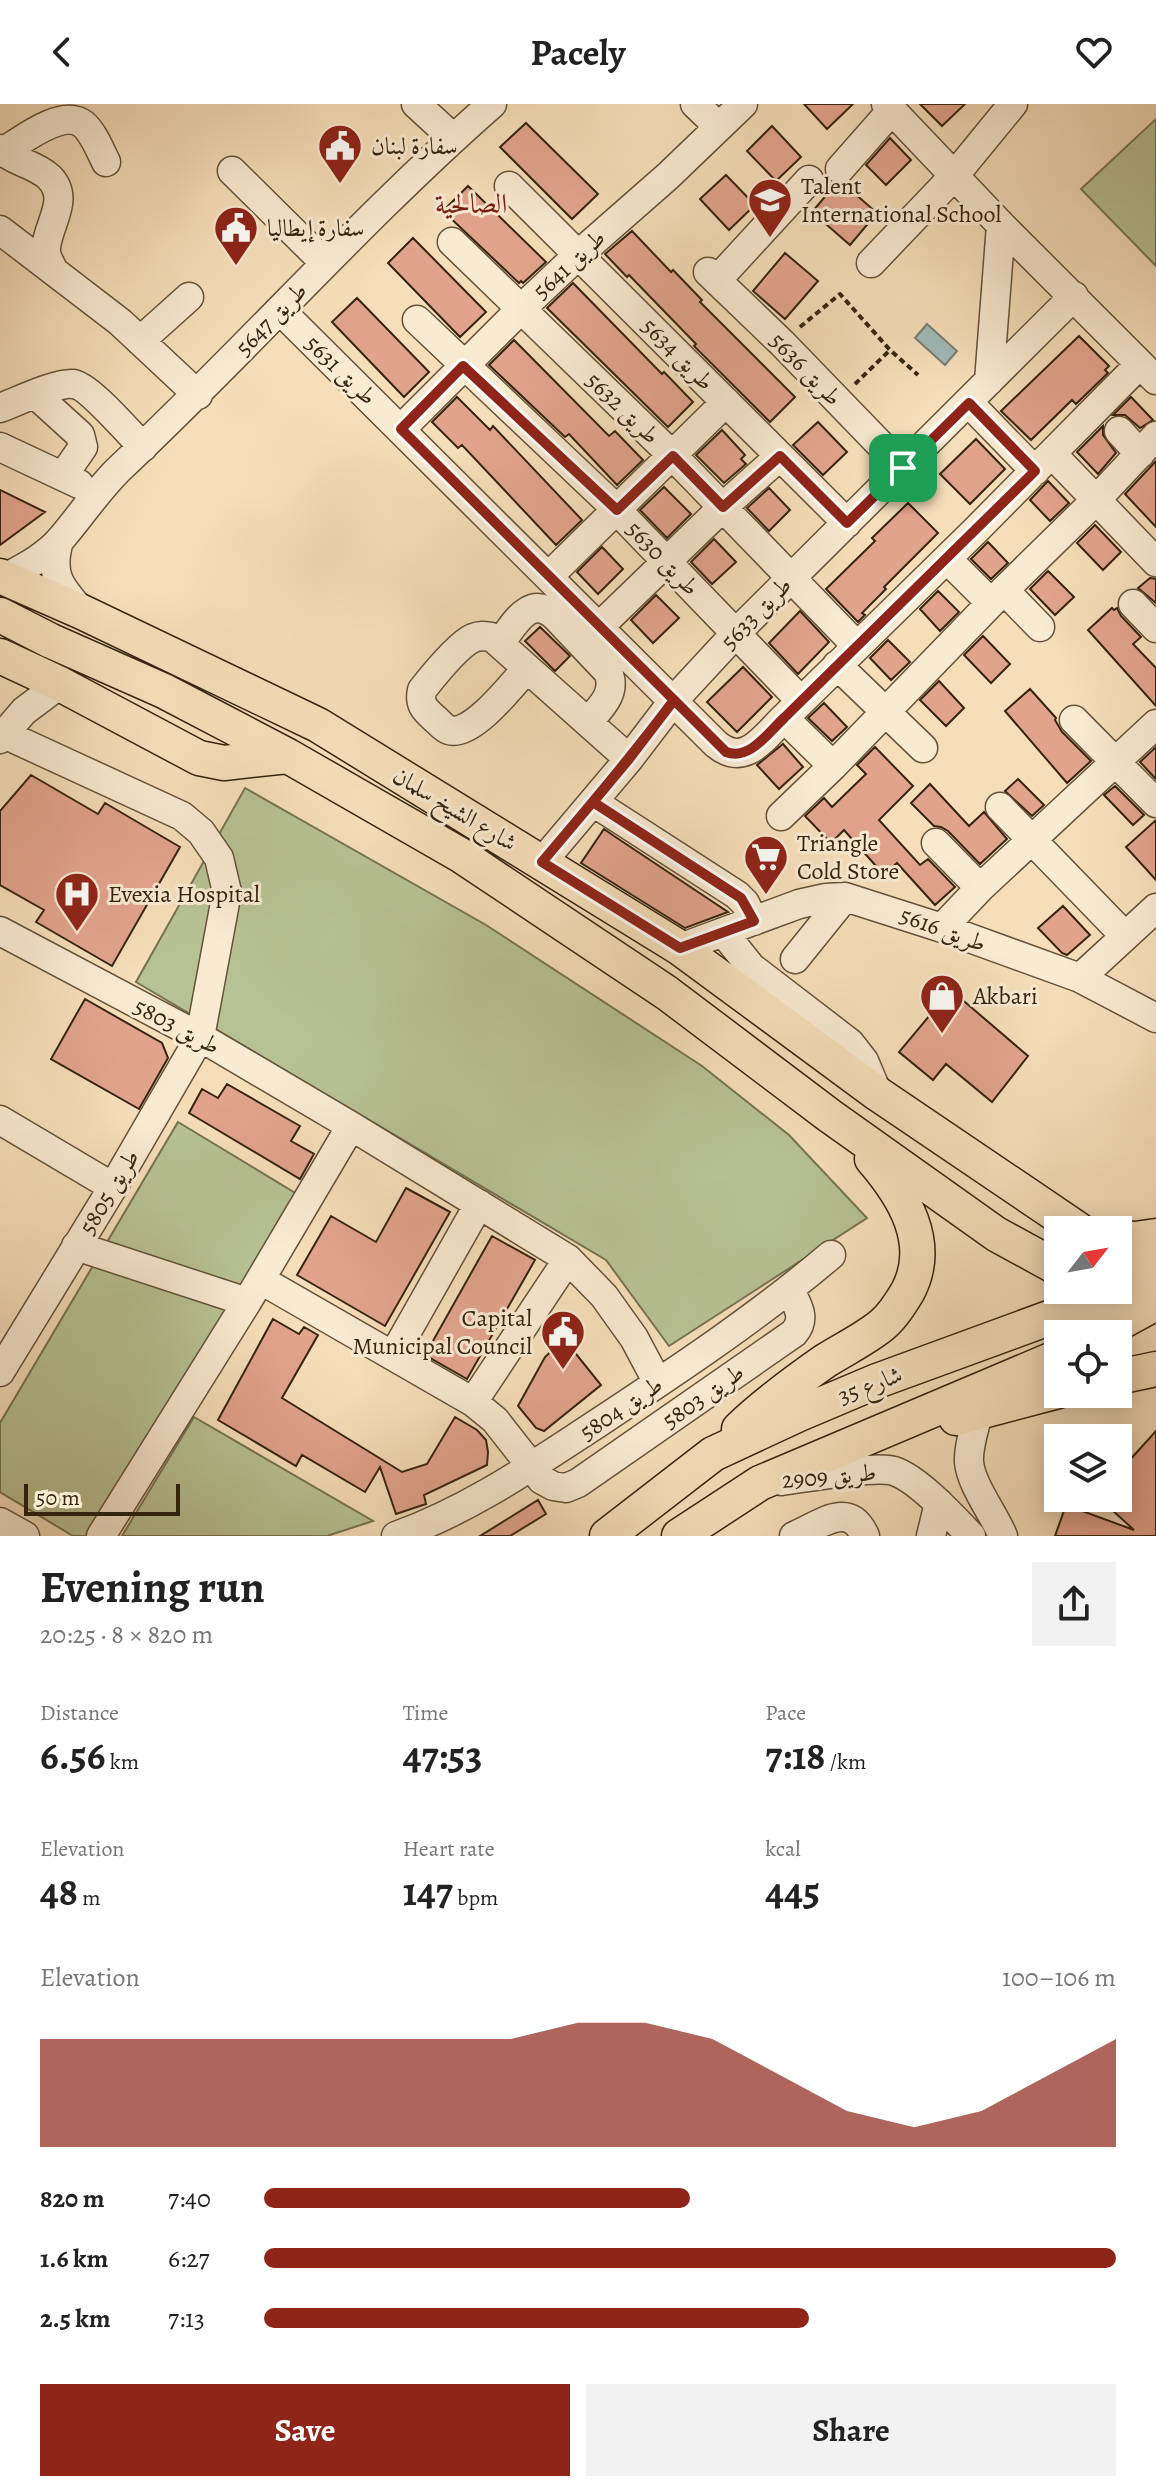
<!DOCTYPE html>
<html lang="en">
<head>
<meta charset="utf-8">
<style>
  :root { --surface:#fff; --page:#f2f2f2; --text:#222; --muted:#767676; --accent:#8f2418 }
  body { margin:0; font-family:Alegreya,Amiri,serif; background:var(--page); color:var(--text); height:100vh; display:flex; flex-direction:column; font-size:30px; white-space:nowrap }
  * { box-sizing:border-box; margin:0 }
  p { font-size:26px; color:var(--muted) }
  .icon { flex:none; width:44px; height:44px; fill:none; stroke:currentColor; stroke-width:2; stroke-linecap:round; stroke-linejoin:round }
  .map { position:relative; height:1432px; overflow:hidden }
  .side { display:flex; flex-direction:column; background:var(--surface); flex:1 }
  .side>* { flex:none }
  .needle { width:52px; rotate:59deg }
  .controls { position:absolute; left:1044px; top:1112px; display:grid; gap:16px }
  .controls a { display:grid; place-items:center; width:88px; height:88px; border-radius:0px; background:var(--surface); box-shadow:0 4px 20px #0003; font-size:40px }
  .scale { position:absolute; left:24px; bottom:20px; width:156px; box-sizing:border-box; padding-left:8px; border:4px solid #35240e; border-top:0; font-size:22px; line-height:28px; white-space:nowrap; color:#35240e; -webkit-text-stroke:6px #f9ead2; paint-order:stroke }
  .pin { position:absolute; display:grid; place-items:center; width:68px; height:68px; color:#fff; margin:-34px; border-radius:16px; box-shadow:0 4px 12px #0006 }
  .round { display:grid; place-items:center; flex:none; width:84px; height:84px; border-radius:0px; background:var(--page) }
  .summary { display:flex; align-items:center; justify-content:space-between; height:136px; padding:0 40px }
  h1 { font-size:44px; font-weight:600; line-height:60px }
  .figures { display:grid; grid-template-columns:repeat(3,1fr); gap:12px; height:136px; padding:8px 40px }
  .figures div { display:grid; align-content:center }
  .figures b { font-size:40px; font-weight:600 }
  .figures small { font-size:22px; font-weight:400 }
  .figures p { font-size:22px }
  .chart { height:224px; padding:16px 40px }
  .chart p { display:flex; justify-content:space-between }
  .chart svg { width:100%; height:144px; margin-top:8px; fill:var(--accent); opacity:.7 }
  .cta { display:flex; gap:16px; margin-top:auto; padding:16px 40px }
  .cta a { flex:1; height:92px; border-radius:0px; background:var(--accent); color:#fff; font-size:32px; font-weight:600; line-height:92px; text-align:center }
  .cta a+a { background:var(--page); color:var(--text) }
  ul { padding:0 40px; list-style:none; font-size:26px }
  li { display:grid; grid-template-columns:128px 96px 1fr; align-items:center; height:60px }
  li i { height:20px; border-radius:10px; background:var(--accent) }
  header { display:flex; justify-content:space-between; align-items:center; height:104px; padding:0 40px; background:var(--surface); font-size:36px; font-weight:600 }
  .map>svg:first-child { display:block }
  .green { fill:#b7c294; stroke:#767351; stroke-width:2 }
  .water { fill:#a0bab9; stroke:#757e75; stroke-width:2 }
  .building { fill:#e2a38d; stroke:#35240e; stroke-width:2 }
  .lines { fill:none; stroke-linecap:round; stroke-linejoin:round }
  .minor-casing { stroke:#655239; stroke-width:31 }
  .major-casing { stroke:#35240e; stroke-width:37 }
  .path { stroke:#35240e; stroke-width:4; stroke-dasharray:6 4; stroke-linecap:butt }
  .minor { stroke:#f9ead2; stroke-width:28 }
  .major { stroke:#f6deba; stroke-width:34 }
  .route-casing { stroke:#fff; stroke-width:16 }
  .route { stroke:#8f2418; stroke-width:10 }
  .labels { text-anchor:middle; dominant-baseline:central; stroke-width:6; stroke-linejoin:round; paint-order:stroke }
  .poi-label { font-size:24px; fill:#35240e; stroke:#f9ead2; text-anchor:start }
  .street-label { font-size:24px; fill:#35240e; stroke:#f9ead2 }
  .quarter-label { font-size:28px; fill:#7a1f14; stroke:#f9ead2 }
</style>
</head>
<body>
<header><svg class="icon" aria-label="back" viewBox="0 0 24 24"><path d="M15 5l-7 7 7 7"/></svg>Pacely<svg class="icon" aria-label="heart" viewBox="0 0 24 24"><path d="M12 20l-8-8c-3-5 5-10 8-4 3-6 11-1 8 4z"/></svg></header>
<div class="map">
<svg width="1156" height="1432" viewBox="0 0 1156 1432">
  <rect width="100%" height="100%" fill="#f6deba"/>
  <filter id="stains"><feTurbulence type="fractalNoise" baseFrequency=".0025" numOctaves="4"/><feColorMatrix values="0 0 0 0 .2 0 0 0 0 .09 0 0 0 0 .02 0 0 0 .5 -.17"/></filter>
  <radialGradient id="worn" r=".72"><stop offset=".6" stop-color="#630" stop-opacity="0"/><stop offset="1" stop-color="#630" stop-opacity=".3"/></radialGradient>
  <path class="green" d="M1156,15V162L1081,85Z
    M245,684L486,821L702,962L789,1031L867,1114L669,1242L606,1156L136,878Z
    M178,1018L297,1090L95,1432H73L0,1388V1319Z
    M194,1313L373,1417L327,1432H122Z"/>
  <path class="water" d="M927,220L957,247L945,261L915,234Z"/>
  <path class="building" d="M804,0H853L827,25Z
    M920,0H965L942,22Z
    M526,19L598,90L572,115L500,43Z
    M772,22L801,53L776,77L747,47Z
    M890,34L911,56L886,81L866,61Z
    M726,71L755,101L729,126L700,95Z
    M835,81H845L877,109L850,141L812,108Z
    M468,82L546,158L523,179L521,177L519,179L443,107Z
    M632,127L671,168L673,166L702,196L700,198L795,293L770,318L694,242L696,240L629,171L627,173L605,150Z
    M413,134L486,208L460,233L388,159Z
    M785,149L818,177L785,215L753,187Z
    M573,179L662,270L664,268L693,298L668,323L547,204Z
    M357,194L429,268L404,293L332,218Z
    M1079,232L1109,262L1105,266L1108,269L1076,300L1072,296L1031,336L1001,307Z
    M514,236L609,332L615,327L643,356L617,381L569,330L565,333L489,261Z
    M457,293L490,326L493,322L582,416L556,441L462,341L458,344L432,318Z
    M1131,293L1153,316L1140,324L1125,311H1113Z
    M818,318L847,348L823,371L793,341Z
    M1103,322V331L1116,349L1098,370L1077,348Z
    M722,326L745,351L741,355L746,360L724,379L696,351Z
    M976,335L1005,365L970,400L940,370Z
    M1156,357V423L1125,390Z
    M1048,377L1069,399L1050,417L1030,396Z
    M664,383L691,410L667,434L640,406Z
    M769,384L790,406L769,427L747,404Z
    M0,386L45,408L0,441Z
    M908,399L938,429L884,483L886,485L862,509L865,511L858,518L826,485L875,437L872,434Z
    M1095,421L1121,448L1103,466L1077,439Z
    M714,435L736,458L712,480L691,458Z
    M988,438L1008,459L991,475L971,455Z
    M602,443L623,465L598,490L577,468Z
    M1048,467L1074,493L1055,511L1030,485Z
    M1150,474L1156,475V499L1138,484Z
    M938,487L959,508L940,527L920,505Z
    M656,491L679,514L653,539L631,516Z
    M1112,504L1114,506L1117,504L1121,512L1141,533L1133,540L1156,564V602L1088,526Z
    M800,507L829,538L798,570L769,539Z
    M540,523L570,552L555,567L525,537Z
    M983,532L1010,560L991,579L964,551Z
    M888,536L910,558L891,576L870,554Z
    M743,563L772,593L737,628L707,598Z
    M939,577L964,604L946,622L920,596Z
    M1030,585L1056,614L1055,616L1062,628L1091,657L1067,679L1005,607Z
    M824,599L847,623L832,637L808,614Z
    M783,640L803,663L779,685L757,661Z
    M875,643L913,682L879,716L920,761L928,755L955,783L935,801L897,759L884,771L844,726L831,739L805,712L824,694L832,703L866,670L857,661Z
    M1156,643V675L1140,658Z
    M31,671L98,710L105,699L180,743L112,862L36,818L44,806L0,781V707Z
    M1018,675L1044,701L1032,712L1005,687Z
    M930,680L969,722L984,708L1007,735L980,760L948,727L941,723L934,722L911,699Z
    M1115,682L1144,711L1133,721L1104,691Z
    M1156,716V776L1126,743Z
    M604,725L614,732L728,808L685,824L581,759Z
    M1063,802L1090,831L1067,851L1062,849L1038,824Z
    M951,886L1028,952L992,998L946,960L933,976L899,948Z
    M85,895L162,939L168,954L139,1005L51,955Z
    M227,980L300,1022L291,1037L314,1050L300,1075L189,1009L202,985L218,994Z
    M406,1084L450,1108L385,1222L297,1171L331,1112L376,1138Z
    M492,1132L535,1156L467,1275L425,1251Z
    M273,1215L299,1230L304,1223L318,1231L282,1294L402,1368L427,1360L455,1313L477,1326L486,1336L488,1348L487,1361L424,1391L426,1400L396,1410L380,1363L365,1388L302,1351L296,1362L218,1316Z
    M564,1235L601,1281L544,1327L536,1324L518,1302L545,1253Z
    M1156,1327V1432H1055L1066,1401L1134,1426L1099,1394H1118V1369Z
    M538,1396L546,1410L510,1432H480Z"/>
  <g class="lines">
    <g class="minor-casing">
      <path id="minor" d="M416,0L453,34
        M695,0L719,23
        M886,0L1001,121L1156,276
        M0,45C14,58 35,60 49,73C71,95 48,119 46,144C45,152 50,159 54,167
        M3,48C21,37 62,4 83,20C93,28 100,46 106,58
        M840,65L892,6
        M232,67L325,159
        M509,82L847,419
        M0,126L120,218L198,291
        M452,138L673,352L857,542
        M871,159L954,72L1013,0
        M708,168L782,239L903,364
        M717,176L809,76
        M280,206L716,640C745,664 763,634 784,614L976,426L1140,260
        M417,216L609,398L801,597
        M140,237L189,193
        M989,277L1001,121
        M36,291L80,331L83,343L63,372
        M969,299L1035,367
        M0,304C16,298 58,278 73,280C88,281 130,330 143,343
        M401,325L521,205L578,151L668,72L743,0
        M1119,327L1140,350
        M0,343L79,380
        M1052,350L1156,458
        M59,437C49,471 60,483 82,508
        M947,455L991,499
        M549,472L726,298
        M5,474C25,463 45,453 60,436C80,413 96,388 118,366C245,247 361,115 492,0
        M1004,486L1040,523
        M1133,500L1156,524
        M600,522L723,403L780,352
        M500,539C515,520 529,490 555,512L608,568C617,589 601,603 588,618
        M837,561L923,644
        M527,564C513,580 471,634 449,626C443,624 438,617 434,614C424,605 419,600 422,586C433,572 458,541 473,534C480,531 485,532 492,533L629,655
        M784,614L833,662
        M1074,616L1156,699
        M0,635L24,607L60,580
        M593,698L737,791L745,799L754,817
        M1000,703L1125,832
        M781,712L833,662L991,499L1096,396L1156,332
        M936,739L980,784
        M542,758L629,655L674,596L736,529L1074,192
        M942,824L980,784L1156,620
        M0,827L200,933L351,1022L568,1155L604,1192L634,1234L658,1279
        M723,828L751,863L850,939L864,957L878,990
        M680,844L799,800L826,794L845,793L942,824L1080,874L1156,914
        M795,855L845,793
        M1080,874L1156,804
        M0,1016L113,1083
        M76,1142L247,1198
        M261,1176L473,1298L495,1316L542,1376L553,1382L566,1384L578,1379L794,1229C807,1214 797,1201 790,1186
        M393,1252L479,1100
        M0,1268L113,1083L200,933L227,788L219,754L201,728L182,712L4,630
        M473,1298L568,1155
        M978,1309C975,1324 968,1342 969,1358C971,1381 994,1410 1003,1432
        M781,1377C805,1374 874,1361 894,1367C918,1375 953,1413 971,1432
        M0,1418L25,1432
        M101,1432L247,1198L351,1022
        M396,1432C471,1405 532,1362 598,1319C678,1266 758,1213 831,1151
        M794,1432C822,1420 849,1396 865,1432
        M931,1432L939,1399"/>
    </g>
    <g class="major-casing">
      <path id="major" d="M0,472L82,508L318,621L680,844L878,990L1079,1126
        M0,511L51,537L164,587L288,652L462,752L667,889L830,1012L996,1130L1058,1164
        M0,552L60,580L199,654L224,659L288,652
        M1118,1134L1135,1135L1156,1132
        M1118,1148L1156,1162
        M1099,1230L1156,1199
        M1118,1273L1156,1265
        M956,1314L1058,1287
        M739,1325C765,1300 795,1278 825,1257C844,1245 865,1235 882,1221C893,1212 901,1199 908,1187C933,1139 904,1092 872,1055
        M607,1432L713,1350L799,1310L877,1277L1109,1192L1156,1172
        M679,1432L760,1379L1058,1253"/>
    </g>
    <path class="path" d="M800,223L840,190L890,246L918,271
      M855,280L890,246"/>
    <use href="#minor" class="minor"/>
    <use href="#major" class="major"/>
  </g>
  <g class="lines">
    <g class="route-casing">
      <path id="route" d="M903,364L847,419L780,352L723,403L673,352L617,406L463,262L401,325L674,596L629,655L593,698L741,794L754,817L680,844L542,758C587,705 632,652 674,596L726,648C749,657 768,629 784,614L1035,367L969,299L903,364"/>
    </g>
    <use href="#route" class="route"/>
  </g>
  <defs>
    <g id="civic-pin" transform="scale(2.3)"><path d="M0 17L-7.5 6A9.5 9.5 0 1 1 7.5 6Z" fill="#8f2418" stroke="#f9ead2"/><path d="M-.6-6.5H3V-4.5H.6V-3L4-1V1h2V6H-6V1h2V-1L-.6-3ZM-1.2 2.5V6h2.4V2.5Z" fill="#fff"/></g>
    <g id="school-pin" transform="scale(2.3)"><path d="M0 17L-7.5 6A9.5 9.5 0 1 1 7.5 6Z" fill="#8f2418" stroke="#f9ead2"/><path d="M0-5L7-2L0 1L-7-2ZM-4 1L0 2.5L4 1V4Q0 6-4 4Z" fill="#fff"/></g>
    <g id="supermarket-pin" transform="scale(2.3)"><path d="M0 17L-7.5 6A9.5 9.5 0 1 1 7.5 6Z" fill="#8f2418" stroke="#f9ead2"/><path d="M-6-5.5h2.5l.6 2H6L4.5 2H-2.5L-4.4-4H-6ZM-1.5 3.2a1.3 1.3 0 1 0 .1 0ZM3 3.2a1.3 1.3 0 1 0 .1 0Z" fill="#fff"/></g>
    <g id="hospital-pin" transform="scale(2.3)"><path d="M0 17L-7.5 6A9.5 9.5 0 1 1 7.5 6Z" fill="#8f2418" stroke="#f9ead2"/><path d="M-5-5h3v3.5h4V-5h3V5h-3V1.5h-4V5h-3Z" fill="#fff"/></g>
    <g id="shop-pin" transform="scale(2.3)"><path d="M0 17L-7.5 6A9.5 9.5 0 1 1 7.5 6Z" fill="#8f2418" stroke="#f9ead2"/><path d="M-5-2.5h2.3a2.7 3.5 0 0 1 5.4 0H5L5.5 6h-11ZM-1.5-2.5h3a1.5 2.3 0 0 0-3 0Z" fill="#fff"/></g>
  </defs>
  <g fill-rule="evenodd">
    <use href="#civic-pin" x="340" y="42"/>
    <use href="#school-pin" x="770" y="96"/>
    <use href="#civic-pin" x="236" y="124"/>
    <use href="#supermarket-pin" x="766" y="753"/>
    <use href="#hospital-pin" x="77" y="790"/>
    <use href="#shop-pin" x="942" y="892"/>
    <use href="#civic-pin" x="563" y="1228"/>
  </g>
  <g class="labels">
    <g class="poi-label">
      <text x="371" y="42">سفارة لبنان</text>
      <text x="801" y="82">Talent<tspan x="801" dy="28">International School</tspan></text>
      <text x="267" y="124">سفارة إيطاليا</text>
      <text x="797" y="739">Triangle<tspan x="797" dy="28">Cold Store</tspan></text>
      <text x="108" y="790">Evexia Hospital</text>
      <text x="973" y="892">Akbari</text>
      <text x="532" y="1214" text-anchor="end">Capital<tspan x="532" dy="28">Municipal Council</tspan></text>
    </g>
    <g class="street-label">
      <text transform="translate(569 160) rotate(-43)">طريق 5641</text>
      <text transform="translate(271 215) rotate(-46)">طريق 5647</text>
      <text transform="translate(678 250) rotate(45)">طريق 5634</text>
      <text transform="translate(806 265) rotate(46)">طريق 5636</text>
      <text transform="translate(341 266) rotate(44)">طريق 5631</text>
      <text transform="translate(623 304) rotate(44)">طريق 5632</text>
      <text transform="translate(663 454) rotate(46)">طريق 5630</text>
      <text transform="translate(756 509) rotate(-46)">طريق 5633</text>
      <text transform="translate(455 705) rotate(31)">شارع الشيخ سلمان</text>
      <text transform="translate(943 825) rotate(20)">طريق 5616</text>
      <text transform="translate(177 922) rotate(28)">طريق 5803</text>
      <text transform="translate(109 1088) rotate(-59)">طريق 5805</text>
      <text transform="translate(870 1281) rotate(-21)">شارع 35</text>
      <text transform="translate(703 1292) rotate(-35)">طريق 5803</text>
      <text transform="translate(621 1304) rotate(-34)">طريق 5804</text>
      <text transform="translate(829 1372) rotate(-5)">طريق 2909</text>
    </g>
    <g class="quarter-label">
      <text x="471" y="100">الصالحية</text>
    </g>
  </g>
  <rect width="100%" height="100%" filter="url(#stains)"/>
  <rect width="100%" height="100%" fill="url(#worn)"/>
</svg>
<div class="controls">
<a><svg class="needle" viewBox="-14 -14 28 28"><path d="M0-13l5 13h-10z" fill="#e53935"/><path d="M0 13l5-13h-10z" fill="#767676"/></svg></a>
<a><svg class="icon" aria-label="locate" viewBox="0 0 24 24"><circle cx="12" cy="12" r="6"/><path d="M12 2v4M12 18v4M2 12h4M18 12h4"/></svg></a>
<a><svg class="icon" aria-label="layers" viewBox="0 0 24 24"><path d="M12 4l9 5-9 5-9-5zM3 14l9 5 9-5"/></svg></a>
</div>
<div class="scale">50 m</div>
<div class="pin" style="left:903px;top:364px;background:#1e9e55"><svg class="icon" aria-label="arrive" viewBox="0 0 24 24"><path d="M6 21V4h12l-3 4 3 4H6"/></svg></div>
</div>
<section class="side">
<div class="summary"><div><h1>Evening run</h1><p>20:25 · 8 × 820 m</p></div><a class="round"><svg class="icon" aria-label="share" viewBox="0 0 24 24"><path d="M12 15V3M7 8l5-5 5 5M5 13v7h14v-7"/></svg></a></div>
<div class="figures">
<div><p>Distance</p><b>6.56<small> km</small></b></div>
<div><p>Time</p><b>47:53</b></div>
<div><p>Pace</p><b>7:18<small> /km</small></b></div>
</div>
<div class="figures">
<div><p>Elevation</p><b>48<small> m</small></b></div>
<div><p>Heart rate</p><b>147<small> bpm</small></b></div>
<div><p>kcal</p><b>445</b></div>
</div>
<div class="chart"><p><span>Elevation</span>100–106 m</p>
<svg viewBox="0 0 160 44" preserveAspectRatio="none"><path d="M0 44V11L10 11L20 11L30 11L40 11L50 11L60 11L70 11L80 6L90 6L100 11L110 22L120 33L130 38L140 33L150 22L160 11V44z"/></svg>
</div>
<ul>
<li><b>820 m</b>7:40<i style="width:50%"></i></li>
<li><b>1.6 km</b>6:27<i style="width:100%"></i></li>
<li><b>2.5 km</b>7:13<i style="width:64%"></i></li>
</ul>
<div class="cta"><a>Save</a><a>Share</a></div>
</section>
</body>
</html>
